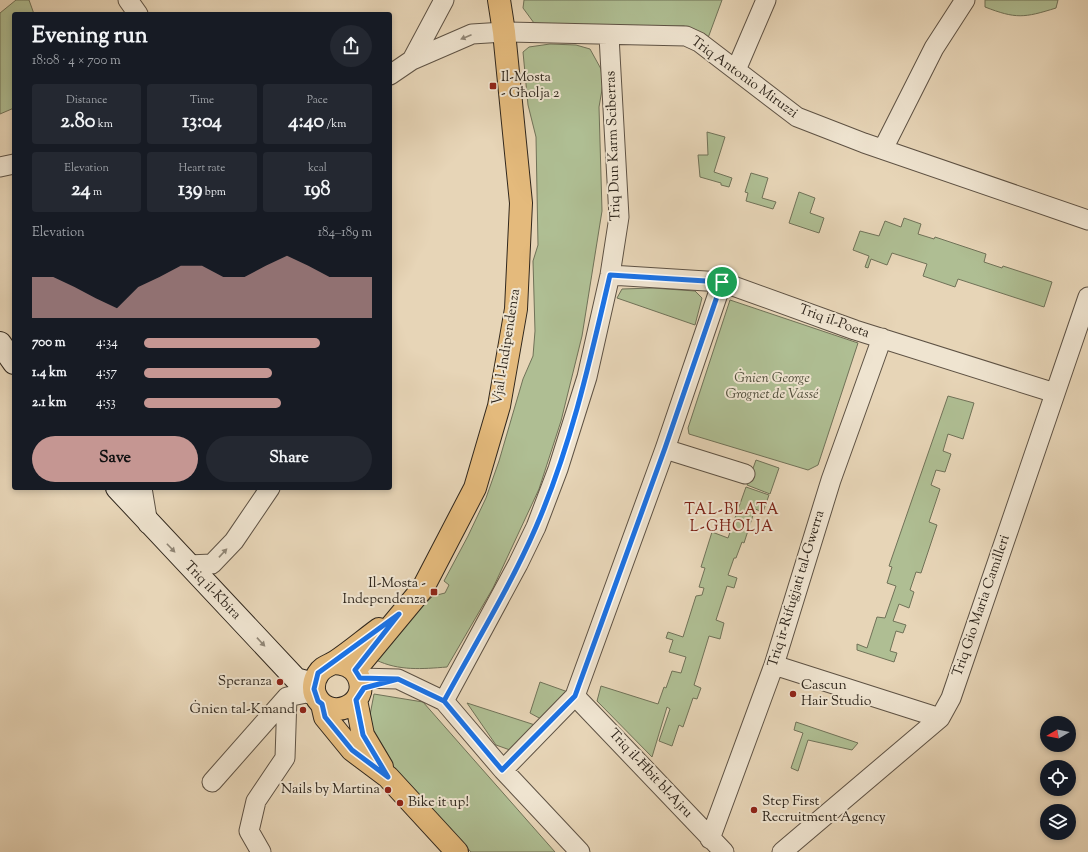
<!DOCTYPE html>
<html lang="en">
<head>
<meta charset="utf-8">
<style>
  :root { --surface:#171b24; --page:#242831; --text:#f1f3f6; --muted:#9ea1a6; --accent:#c59692 }
  body { margin:0; font-family:"Sorts Mill Goudy",serif; background:var(--page); color:var(--text); height:100vh; display:flex; flex-direction:column; font-size:15px; white-space:nowrap }
  * { box-sizing:border-box; margin:0 }
  p { font-size:13px; color:var(--muted) }
  .icon { flex:none; width:22px; height:22px; fill:none; stroke:currentColor; stroke-width:2; stroke-linecap:round; stroke-linejoin:round }
  .map { position:relative; flex:1; overflow:hidden }
  .drawer { position:absolute; left:12px; top:12px; width:380px; height:478px; display:flex; flex-direction:column; background:var(--surface); border-radius:4px; box-shadow:0 2px 6px #0003 }
  .drawer>* { flex:none }
  .needle { width:26px; rotate:260deg }
  .fabs { position:absolute; left:1040px; top:716px; display:grid; gap:8px }
  .fabs a { display:grid; place-items:center; width:36px; height:36px; border-radius:50%; background:var(--surface); box-shadow:0 2px 6px #0003; font-size:20px }
  .pin { position:absolute; display:grid; place-items:center; width:34px; height:34px; color:#fff; margin:-17px; border:2px solid #fff; border-radius:50%; box-shadow:0 1px 4px #0007 }
  .round { display:grid; place-items:center; flex:none; width:42px; height:42px; border-radius:21px; background:var(--page) }
  .summary { display:flex; align-items:center; justify-content:space-between; height:68px; padding:0 20px }
  h1 { font-size:22px; font-weight:700; line-height:30px }
  .metrics { display:grid; grid-template-columns:repeat(3,1fr); gap:6px; height:68px; padding:4px 20px }
  .metrics div { display:grid; align-content:center; border-radius:4px; background:var(--page); text-align:center }
  .metrics b { font-size:20px; font-weight:700 }
  .metrics small { font-size:11px; font-weight:400 }
  .metrics p { font-size:11px }
  .chart { height:112px; padding:8px 20px }
  .chart p { display:flex; justify-content:space-between }
  .chart svg { width:100%; height:72px; margin-top:4px; fill:var(--accent); opacity:.7 }
  .button { display:flex; gap:8px; margin-top:auto; padding:8px 20px }
  .button a { flex:1; height:46px; border-radius:24px; background:var(--accent); color:#111; font-size:16px; font-weight:700; line-height:46px; text-align:center }
  .button a+a { background:var(--page); color:var(--text) }
  ul { padding:0 20px; list-style:none; font-size:13px }
  li { display:grid; grid-template-columns:64px 48px 1fr; align-items:center; height:30px }
  li i { height:10px; border-radius:5px; background:var(--accent) }
  .map>svg:first-child { display:block }
  .green { fill:#afbe93; stroke:#707258 }
  .lines { fill:none; stroke-linecap:round; stroke-linejoin:round }
  .minor-casing { stroke:#5e5244; stroke-width:21 }
  .secondary-casing { stroke:#30271d; stroke-width:24 }
  .primary-casing { stroke:#30271d; stroke-width:24 }
  .minor { stroke:#efe4d0; stroke-width:19 }
  .secondary { stroke:#efe4d0; stroke-width:22 }
  .primary { stroke:#e4ba7c; stroke-width:22 }
  .oneway { fill:#908676 }
  .route-casing { stroke:#fff; stroke-width:8 }
  .route { stroke:#1a73e8; stroke-width:5 }
  .poi-dot { fill:#8f2418; stroke:#efe4d0; stroke-width:1.5 }
  .labels { text-anchor:middle; dominant-baseline:central; stroke-width:4; stroke-linejoin:round; paint-order:stroke }
  .poi-label { font-size:14px; fill:#30271d; stroke:#efe4d0; text-anchor:start }
  .street-label { font-size:14px; fill:#30271d; stroke:#efe4d0 }
  .park-label { font-size:14px; font-style:italic; fill:#504d3a; stroke:#efe4d0 }
  .neighbourhood-label { font-size:15px; letter-spacing:1px; fill:#7a1f14; stroke:#efe4d0 }
</style>
</head>
<body>
<div class="map">
<svg width="1088" height="852" viewBox="0 0 1088 852">
  <rect width="100%" height="100%" fill="#e7d5b7"/>
  <filter id="stains"><feTurbulence type="fractalNoise" baseFrequency=".005" numOctaves="4"/><feColorMatrix values="0 0 0 0 .2 0 0 0 0 .09 0 0 0 0 .02 0 0 0 .5 -.17"/></filter>
  <radialGradient id="worn" r=".72"><stop offset=".6" stop-color="#630" stop-opacity="0"/><stop offset="1" stop-color="#630" stop-opacity=".3"/></radialGradient>
  <path class="green" d="M16,0H29L34,14H14V108L0,114V13Z
    M524,0H722L708,38L684,26L605,28L534,23L523,8Z
    M985,0H1058L1056,8C1024,18 1016,19 985,7Z
    M550,44L576,45L590,49L601,69L603,84L599,107L602,211L582,336L561,421L539,489L493,588L447,667C422,669 399,671 376,660L395,633L433,596L445,593L449,585L444,581L468,536L486,498L499,461L523,379L533,356L535,331L533,261L538,245L536,137L528,105L523,52L529,47Z
    M707,132L725,137L714,172L732,178L729,187L721,185V183L700,177L698,155H708Z
    M751,173L768,178L762,198L776,202L773,209L746,201L748,193L745,192Z
    M799,192L815,198L810,213L824,218L819,233L789,223Z
    M904,218L921,224L918,234L934,239L935,237L986,254L984,262L1002,268L1003,266L1052,282L1044,307L958,279L955,287L923,276L927,264L892,253L887,265L871,259L868,268L865,267L869,256L853,250L860,231L879,236L885,221L901,227Z
    M653,288L695,291L702,298L695,325L617,298L622,289Z
    M730,300L858,343L818,465L808,470L689,434L688,428Z
    M948,396L974,403L963,439L948,434L943,451L951,454L945,472L936,470L931,485L940,489L929,522L937,525L921,573L916,572L910,590L914,592L909,608L899,604L893,621L906,625L903,633L896,631L890,651L897,653L894,662L857,650V644L867,648L877,617L885,618L896,586L887,583L892,567L889,566Z
    M756,460L779,468L770,494L747,485Z
    M746,487L769,495L763,512L755,509L744,543L742,542L736,558H734L728,575L737,578L734,588L727,586L716,620L724,623L720,639L709,636L694,685L701,688L697,699L693,698L683,727L679,725L672,746L659,741L670,709L667,707L652,757L597,701L601,686L658,704L664,687L666,688L672,671L681,673L686,657L669,652L673,640L666,638L668,632L683,637L696,596L702,595L704,588L699,587L705,568L701,567L712,532L728,538Z
    M540,682L568,692L541,719L530,713Z
    M374,694L423,702L555,852H471L395,770L371,732L370,715Z
    M467,703L535,725L510,750L496,745Z
    M796,722L858,743L852,750L808,740L798,771L791,768L803,733L794,730Z"/>
  <g class="lines">
    <g class="minor-casing">
      <path id="minor" d="M128,0L138,14
        M412,60L444,0
        M736,70L766,0
        M390,75L412,60L472,34L504,32L686,36L699,42L797,117L864,143L1088,220
        M883,149L934,48L965,0
        M0,167L14,164
        M610,275L722,282L855,330L1055,393
        M665,449L745,474
        M142,488L148,524
        M188,565L212,564L234,541L270,488
        M774,665L940,718
        M359,678L398,679L444,701L503,770L580,852
        M575,696L724,852
        M444,701L518,564L536,527L558,469L587,377L610,275L619,217L609,36
        M503,770L575,696L665,449L722,282
        M212,782L287,697L306,693L316,696
        M710,839L774,665L831,480L882,338
        M261,852L249,831L256,801L285,758L287,697
        M782,852L940,718L951,698L1088,297"/>
    </g>
    <g class="secondary-casing">
      <path id="secondary" d="M0,343L14,363
        M117,488L296,679L314,684"/>
    </g>
    <g class="primary-casing">
      <path id="primary" d="M333,663C343,663 353,666 358,676C372,705 327,724 315,694C313,688 314,680 318,674C322,667 328,666 335,662C350,652 364,640 379,629
        M355,670L423,588L475,488L499,406L516,309L521,203L504,32L499,0
        M356,700L363,735L382,767
        M322,704L325,717L352,750L388,777L457,852"/>
    </g>
    <use href="#minor" class="minor"/>
    <use href="#secondary" class="secondary"/>
    <use href="#primary" class="primary"/>
  </g>
  <defs><path id="oneway-solid" d="M-6-.8H1V-3.2L6.5 0L1 3.2V.8H-6Z"/></defs>
  <g class="oneway">
    <use href="#oneway-solid" transform="translate(466 37) rotate(157)"/>
    <use href="#oneway-solid" transform="translate(171 548) rotate(46)"/>
    <use href="#oneway-solid" transform="translate(223 553) rotate(-47)"/>
    <use href="#oneway-solid" transform="translate(261 642) rotate(47)"/>
  </g>
  <g class="lines">
    <g class="route-casing">
      <path id="route" d="M722,282L610,275C590,361 571,446 536,527C510,587 475,644 444,701L398,679L360,678L355,670L399,614L318,673L314,689L318,701L322,704L325,717L352,750L388,777L363,735L356,700L364,688L398,679L444,701L502,770L575,696L665,448L722,282"/>
    </g>
    <use href="#route" class="route"/>
  </g>
  <g class="poi-dot">
    <rect x="489" y="82" width="8" height="8" rx="2"/>
    <rect x="430" y="588" width="8" height="8" rx="2"/>
    <circle cx="280" cy="682" r="4"/>
    <circle cx="793" cy="694" r="4"/>
    <circle cx="303" cy="710" r="4"/>
    <circle cx="388" cy="790" r="4"/>
    <circle cx="400" cy="803" r="4"/>
    <circle cx="754" cy="810" r="4"/>
  </g>
  <g class="labels">
    <g class="poi-label">
      <text x="501" y="78">Il-Mosta<tspan x="501" dy="16">- Għolja 2</tspan></text>
      <text x="426" y="584" text-anchor="end">Il-Mosta -<tspan x="426" dy="16">Independenza</tspan></text>
      <text x="272" y="682" text-anchor="end">Speranza</text>
      <text x="801" y="686">Cascun<tspan x="801" dy="16">Hair Studio</tspan></text>
      <text x="295" y="710" text-anchor="end">Ġnien tal-Kmand</text>
      <text x="380" y="790" text-anchor="end">Nails by Martina</text>
      <text x="762" y="802">Step First<tspan x="762" dy="16">Recruitment Agency</tspan></text>
      <text x="408" y="803">Bike it up!</text>
    </g>
    <g class="street-label">
      <text transform="translate(744 78) rotate(36)">Triq Antonio Miruzzi</text>
      <text transform="translate(614 146) rotate(-92)">Triq Dun Karm Sciberras</text>
      <text transform="translate(834 322) rotate(20)">Triq il-Poeta</text>
      <text transform="translate(507 347) rotate(-81)">Vjal l-Indipendenza</text>
      <text transform="translate(797 589) rotate(-73)">Triq ir-Rifuġjati tal-Gwerra</text>
      <text transform="translate(212 591) rotate(46)">Triq il-Kbira</text>
      <text transform="translate(982 606) rotate(-71)">Triq Gio Maria Camilleri</text>
      <text transform="translate(650 774) rotate(47)">Triq il-Ħbit bl-Ajru</text>
    </g>
    <g class="park-label">
      <text x="772" y="379">Ġnien George<tspan x="772" dy="16">Grognet de Vassé</tspan></text>
    </g>
    <g class="neighbourhood-label">
      <text x="732" y="510">TAL-BLATA<tspan x="732" dy="17">L-GĦOLJA</tspan></text>
    </g>
  </g>
  <rect width="100%" height="100%" filter="url(#stains)"/>
  <rect width="100%" height="100%" fill="url(#worn)"/>
</svg>
<div class="fabs">
<a><svg class="needle" viewBox="-14 -14 28 28"><path d="M0-13l5 13h-10z" fill="#e53935"/><path d="M0 13l5-13h-10z" fill="#9ea1a6"/></svg></a>
<a><svg class="icon" aria-label="locate" viewBox="0 0 24 24"><circle cx="12" cy="12" r="6"/><path d="M12 2v4M12 18v4M2 12h4M18 12h4"/></svg></a>
<a><svg class="icon" aria-label="layers" viewBox="0 0 24 24"><path d="M12 4l9 5-9 5-9-5zM3 14l9 5 9-5"/></svg></a>
</div>
<div class="pin" style="left:722px;top:282px;background:#1e9e55"><svg class="icon" aria-label="arrive" viewBox="0 0 24 24"><path d="M6 21V4h12l-3 4 3 4H6"/></svg></div>
<section class="drawer">
<div class="summary"><div><h1>Evening run</h1><p>18:08 · 4 × 700 m</p></div><a class="round"><svg class="icon" aria-label="share" viewBox="0 0 24 24"><path d="M12 15V3M7 8l5-5 5 5M5 13v7h14v-7"/></svg></a></div>
<div class="metrics">
<div><p>Distance</p><b>2.80<small> km</small></b></div>
<div><p>Time</p><b>13:04</b></div>
<div><p>Pace</p><b>4:40<small> /km</small></b></div>
</div>
<div class="metrics">
<div><p>Elevation</p><b>24<small> m</small></b></div>
<div><p>Heart rate</p><b>139<small> bpm</small></b></div>
<div><p>kcal</p><b>198</b></div>
</div>
<div class="chart"><p><span>Elevation</span>184–189 m</p>
<svg viewBox="0 0 160 44" preserveAspectRatio="none"><path d="M0 44V19L10 19L20 25L30 32L40 38L50 25L60 19L70 12L80 12L90 19L100 19L110 12L120 6L130 12L140 19L150 19L160 19V44z"/></svg>
</div>
<ul>
<li><b>700 m</b>4:34<i style="width:77%"></i></li>
<li><b>1.4 km</b>4:57<i style="width:56%"></i></li>
<li><b>2.1 km</b>4:53<i style="width:60%"></i></li>
</ul>
<div class="button"><a>Save</a><a>Share</a></div>
</section>
</div>
</body>
</html>
